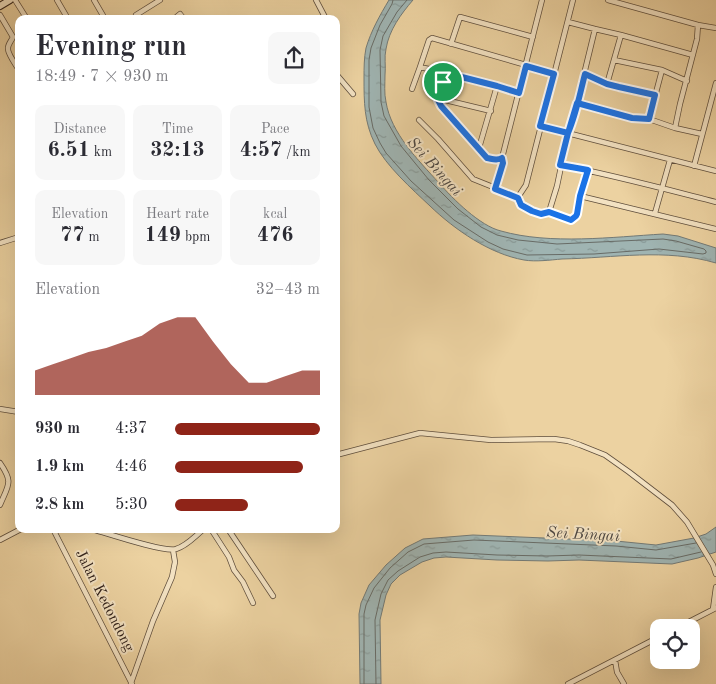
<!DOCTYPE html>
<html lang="en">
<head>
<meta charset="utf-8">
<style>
  :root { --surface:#fff; --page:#f7f7f7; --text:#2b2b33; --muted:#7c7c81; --accent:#8f2418 }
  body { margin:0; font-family:"Old Standard TT",serif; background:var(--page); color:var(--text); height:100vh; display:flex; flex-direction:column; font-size:19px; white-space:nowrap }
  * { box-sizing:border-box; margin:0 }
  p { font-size:16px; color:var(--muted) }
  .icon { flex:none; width:28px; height:28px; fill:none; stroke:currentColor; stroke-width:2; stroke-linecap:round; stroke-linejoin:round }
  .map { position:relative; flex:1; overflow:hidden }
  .details { position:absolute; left:15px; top:15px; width:325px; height:518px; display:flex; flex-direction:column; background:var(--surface); border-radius:10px; box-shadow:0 5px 20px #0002 }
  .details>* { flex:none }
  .fabs { position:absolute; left:650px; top:619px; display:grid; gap:10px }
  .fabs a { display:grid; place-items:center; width:50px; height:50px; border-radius:10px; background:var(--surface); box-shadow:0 5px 20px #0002; font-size:25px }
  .pin { position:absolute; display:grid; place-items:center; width:42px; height:42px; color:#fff; margin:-21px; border:2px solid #fff; border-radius:50%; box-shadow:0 1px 5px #0007 }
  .round { display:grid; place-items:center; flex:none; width:52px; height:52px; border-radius:10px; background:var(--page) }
  .overview { display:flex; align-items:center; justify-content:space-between; height:85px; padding:0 20px }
  h1 { font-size:28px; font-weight:800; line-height:38px }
  .stats { display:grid; grid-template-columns:repeat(3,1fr); gap:8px; height:85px; padding:5px 20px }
  .stats div { display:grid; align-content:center; border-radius:10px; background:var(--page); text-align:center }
  .stats b { font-size:21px; font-weight:800 }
  .stats small { font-size:14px; font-weight:400 }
  .stats p { font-size:14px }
  .chart { height:140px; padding:10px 20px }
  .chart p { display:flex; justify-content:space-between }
  .chart svg { width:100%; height:90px; margin-top:5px; fill:var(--accent); opacity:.7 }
  ul { padding:0 20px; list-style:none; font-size:16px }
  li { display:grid; grid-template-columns:80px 60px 1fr; align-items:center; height:38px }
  li i { height:12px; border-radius:6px; background:var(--accent) }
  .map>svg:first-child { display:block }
  .water { fill:url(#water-ripples); stroke:#737a76 }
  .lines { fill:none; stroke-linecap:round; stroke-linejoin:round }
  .shore { stroke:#686c67; stroke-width:1 }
  .street-casing { stroke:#604f3d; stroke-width:6 }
  .secondary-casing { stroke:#32231c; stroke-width:8 }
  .street { stroke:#f3e2c2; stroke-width:4.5 }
  .secondary { stroke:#f3e2c2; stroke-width:6 }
  .route-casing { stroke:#fff; stroke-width:10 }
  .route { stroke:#1a73e8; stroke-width:6 }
  .labels { text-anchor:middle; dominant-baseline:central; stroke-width:4; stroke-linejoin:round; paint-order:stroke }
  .street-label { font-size:15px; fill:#32231c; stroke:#f3e2c2 }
  .water-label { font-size:16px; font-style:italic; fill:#4d4742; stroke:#f3e2c2 }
</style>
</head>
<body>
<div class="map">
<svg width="716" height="684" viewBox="0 0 716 684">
  <defs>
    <pattern id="water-ripples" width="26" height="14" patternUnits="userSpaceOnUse" patternTransform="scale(1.25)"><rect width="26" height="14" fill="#9fb4b2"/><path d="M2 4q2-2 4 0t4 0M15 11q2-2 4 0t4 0" fill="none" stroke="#899a98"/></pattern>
  </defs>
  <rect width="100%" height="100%" fill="#ecd2a1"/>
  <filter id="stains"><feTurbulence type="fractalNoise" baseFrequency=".004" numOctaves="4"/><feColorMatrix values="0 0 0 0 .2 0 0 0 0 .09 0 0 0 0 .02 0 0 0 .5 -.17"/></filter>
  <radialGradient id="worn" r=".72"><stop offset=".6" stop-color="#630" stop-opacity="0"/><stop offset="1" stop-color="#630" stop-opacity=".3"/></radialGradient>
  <path class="water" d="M389,0H413C401,14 389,30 386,49C384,57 386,66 385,75C385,84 384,93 386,102C391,133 418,160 439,183C453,199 480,226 501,231C550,245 613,237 663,234L678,236L716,248V263C665,248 614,258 562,259C550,260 536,262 524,260C490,254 455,230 430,206C412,189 386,166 375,144C364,122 364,102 364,78C364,68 364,58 366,48C371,31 380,15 389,0Z
    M716,527V552L698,558L672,564L579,560L548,561L497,560L446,557L434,558L422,562L400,575L391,584L386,595L380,620L381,684H360L359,614L361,603L369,585L386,565L405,548L423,539L473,535L616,541L656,545L694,538L706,534Z"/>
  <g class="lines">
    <path class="shore" d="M393,0L392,4L380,25L371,48L369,60V107L373,128L380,143L386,153L411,181L454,220L488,242L503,249L527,255L594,254L659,249L703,254L706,253V251L704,249L676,241L663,239L557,244L518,240L497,235L481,227L458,209L429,180L401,146L384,116L381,102L380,50L383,36L397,12L407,0
      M364,684V614L366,605L374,588L390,568L408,552L424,544L474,540L616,546L656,550L696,543
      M376,684L375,620L381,594L388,580L398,571L420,557L433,553L446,552L497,555L547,556L579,555L671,559L701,552"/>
    <g class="street-casing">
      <path id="street" d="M15,0L27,19
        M57,0L68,19
        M94,0L105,19
        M316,0L326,19
        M608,0L698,25L716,28
        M0,15L13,37C12,40 8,44 8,48C7,53 16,65 19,70
        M136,15L160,0
        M174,19L180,14L184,19
        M568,22L595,29L621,35L693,55
        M336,42V44
        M451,44L460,17L533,37
        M614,60L662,70L687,81
        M446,73L497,86L519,93
        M336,74L353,94
        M585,74L607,84L619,87L655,95
        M607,84L621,35
        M412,89L420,67
        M437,98L491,111
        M577,103L632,118L649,119L675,128L702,134
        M649,119L662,70
        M419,120L438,139L473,179L518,197L521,205L523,207L541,214L549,212L571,220L576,216L580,196L588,170
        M540,126L716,171
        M675,128L680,104L697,39L698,25
        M479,148L497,86
        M502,158C497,161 493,159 487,157L441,106L437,98L446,73L420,67L429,40L432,38L554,73
        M561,165C613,175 665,189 716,202
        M694,166L716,83
        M495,189L503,163L502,158L542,0
        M580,196L716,229
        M518,197L526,185L573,0
        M549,212L557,186L568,133L577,103L595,29
        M655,213L670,160
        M0,243L19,237
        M0,409L19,412
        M336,455L420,433L491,440L554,439L568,441L580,445L605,455L629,472L672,505L687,522L713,565L716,574
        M0,463C14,483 8,485 0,505
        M53,529L132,684
        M92,529C106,533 166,553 176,549C187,546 195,536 204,529
        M211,529L229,557L234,570L243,582L253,603
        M228,529L273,596
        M0,540L21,529
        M713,609L716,587
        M677,628L716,608
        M615,660L617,672L624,684
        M131,683L153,621L172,577L175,562L173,550
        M568,684L659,637"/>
    </g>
    <g class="secondary-casing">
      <path id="secondary" d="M0,6L10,0"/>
    </g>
    <use href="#street" class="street"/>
    <use href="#secondary" class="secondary"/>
  </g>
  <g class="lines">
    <g class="route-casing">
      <path id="route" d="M443,82L437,98L441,106L487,158C493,159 497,161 502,158L503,163L495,189L518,198L521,205L532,211L541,214L549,212L571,220L576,216L577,214L580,196L588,170L560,165L568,133L577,103L632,118L649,119L655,95L619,87L607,84L585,74C580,93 576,115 568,133L540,126L554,74L526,66L519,93L497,86L446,73L443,82"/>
    </g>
    <use href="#route" class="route"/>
  </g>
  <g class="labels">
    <g class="street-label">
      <text transform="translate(104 601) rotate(63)">Jalan Kedondong</text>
    </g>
    <g class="water-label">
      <text transform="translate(434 167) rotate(48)">Sei Bingai</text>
      <text transform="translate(583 535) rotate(3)">Sei Bingai</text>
    </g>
  </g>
  <rect width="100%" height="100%" filter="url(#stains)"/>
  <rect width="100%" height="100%" fill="url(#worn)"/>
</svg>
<div class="fabs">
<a><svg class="icon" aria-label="locate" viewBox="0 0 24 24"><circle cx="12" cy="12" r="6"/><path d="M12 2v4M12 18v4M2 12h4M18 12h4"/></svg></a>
</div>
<div class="pin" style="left:443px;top:82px;background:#1e9e55"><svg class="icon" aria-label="arrive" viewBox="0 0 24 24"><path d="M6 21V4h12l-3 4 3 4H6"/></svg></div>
<section class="details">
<div class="overview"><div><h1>Evening run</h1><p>18:49 · 7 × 930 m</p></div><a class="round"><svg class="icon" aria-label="share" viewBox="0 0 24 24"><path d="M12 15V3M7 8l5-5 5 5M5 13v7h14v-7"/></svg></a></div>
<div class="stats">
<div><p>Distance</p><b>6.51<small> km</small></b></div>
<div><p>Time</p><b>32:13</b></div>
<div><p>Pace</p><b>4:57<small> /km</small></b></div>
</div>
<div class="stats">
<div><p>Elevation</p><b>77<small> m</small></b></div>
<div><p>Heart rate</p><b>149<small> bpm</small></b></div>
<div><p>kcal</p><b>476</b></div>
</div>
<div class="chart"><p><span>Elevation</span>32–43 m</p>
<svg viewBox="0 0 160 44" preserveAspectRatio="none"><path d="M0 44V32L10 29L20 26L30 23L40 21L50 18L60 15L70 9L80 6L90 6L100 18L110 29L120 38L130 38L140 35L150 32L160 32V44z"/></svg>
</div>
<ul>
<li><b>930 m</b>4:37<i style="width:100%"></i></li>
<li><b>1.9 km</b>4:46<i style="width:88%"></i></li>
<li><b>2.8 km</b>5:30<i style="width:50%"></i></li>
</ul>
</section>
</div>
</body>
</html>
